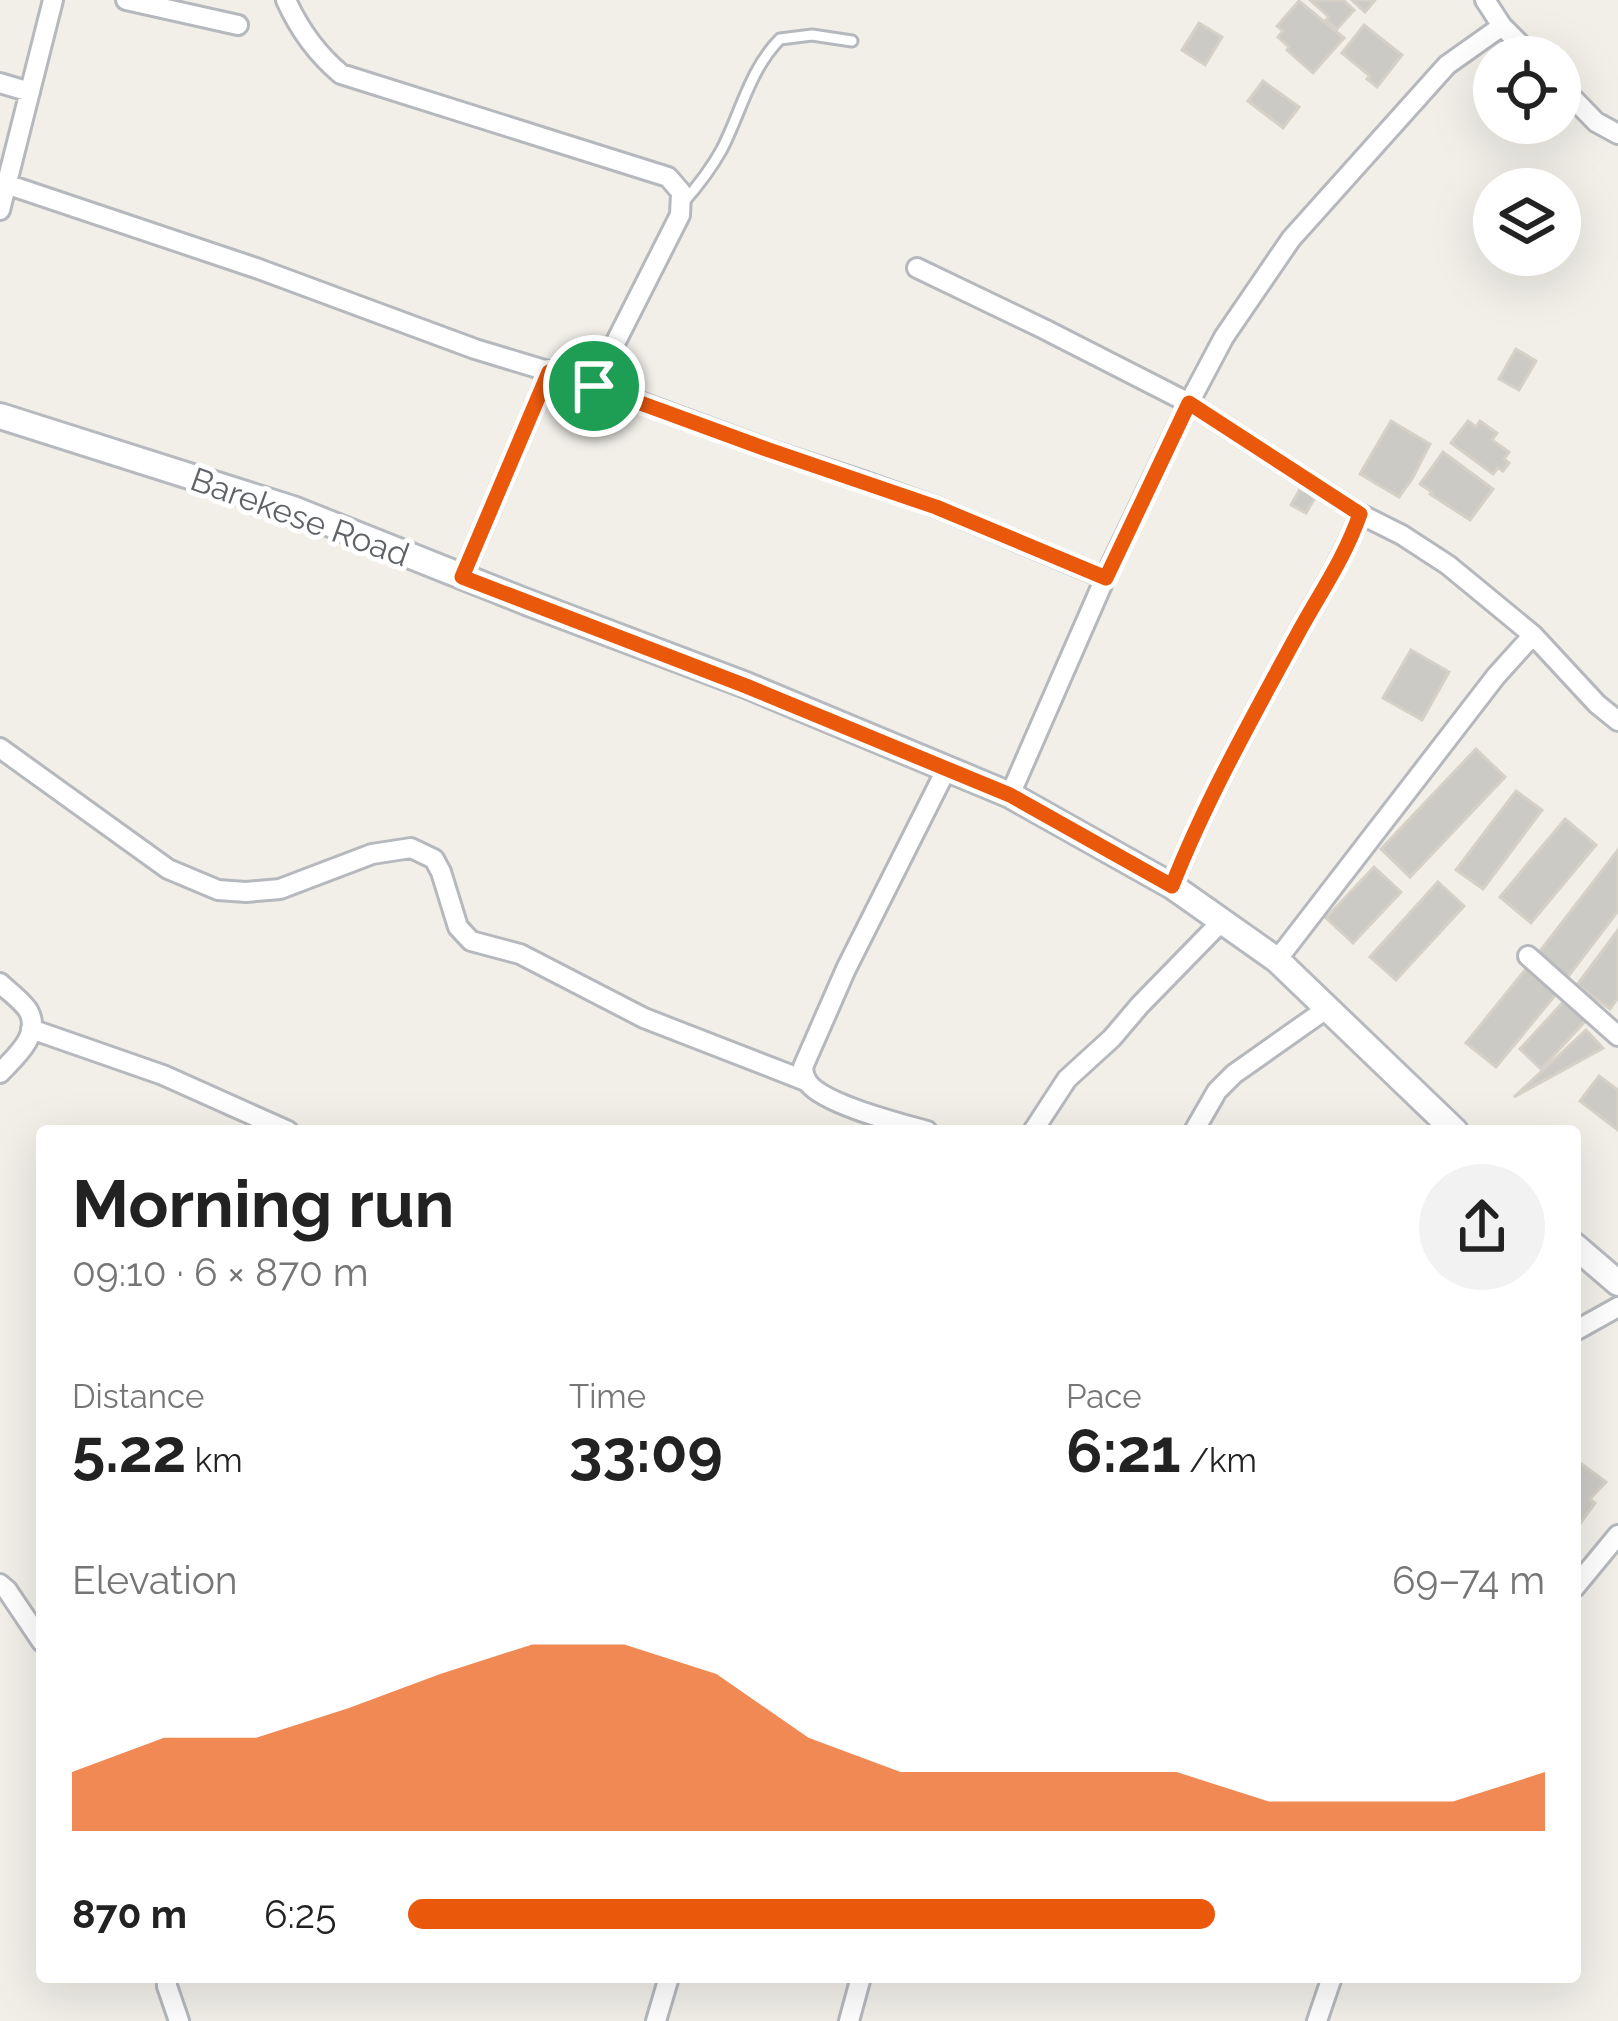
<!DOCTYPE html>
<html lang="en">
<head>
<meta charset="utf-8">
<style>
  :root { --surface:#fff; --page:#f2f2f2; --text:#222; --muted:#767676; --accent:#ea580c }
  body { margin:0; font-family:Raleway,sans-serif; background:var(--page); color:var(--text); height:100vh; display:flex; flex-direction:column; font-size:45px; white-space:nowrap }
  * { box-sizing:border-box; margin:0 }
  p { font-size:39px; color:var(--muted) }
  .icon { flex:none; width:66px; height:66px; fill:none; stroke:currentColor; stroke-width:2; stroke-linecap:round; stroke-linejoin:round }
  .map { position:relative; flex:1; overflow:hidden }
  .side { position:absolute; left:36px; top:1125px; width:1545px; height:858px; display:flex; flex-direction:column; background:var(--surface); border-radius:12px; box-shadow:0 12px 48px #0002 }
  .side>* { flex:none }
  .buttons { position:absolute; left:1473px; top:36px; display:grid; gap:24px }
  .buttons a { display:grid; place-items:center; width:108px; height:108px; border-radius:50%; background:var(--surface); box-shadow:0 12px 48px #0002; font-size:60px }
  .pin { position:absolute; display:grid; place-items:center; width:102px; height:102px; color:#fff; margin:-51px; border:6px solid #fff; border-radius:50%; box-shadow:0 3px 12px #0007 }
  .round { display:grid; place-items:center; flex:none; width:126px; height:126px; border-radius:63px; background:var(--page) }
  .summary { display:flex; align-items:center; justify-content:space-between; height:204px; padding:0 36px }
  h1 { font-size:66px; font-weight:700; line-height:90px }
  .figures { display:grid; grid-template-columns:repeat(3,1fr); gap:18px; height:204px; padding:12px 36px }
  .figures div { display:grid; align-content:center }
  .figures b { font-size:60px; font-weight:700 }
  .figures small { font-size:33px; font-weight:400 }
  .figures p { font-size:33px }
  .chart { height:336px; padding:24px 36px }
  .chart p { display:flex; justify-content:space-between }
  .chart svg { width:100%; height:216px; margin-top:12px; fill:var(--accent); opacity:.7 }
  ul { padding:0 36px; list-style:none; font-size:39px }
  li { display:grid; grid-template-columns:192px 144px 1fr; align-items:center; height:90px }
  li i { height:30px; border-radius:15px; background:var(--accent) }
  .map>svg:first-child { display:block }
  .building { fill:#cccac5; stroke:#d6d1c6; stroke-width:3 }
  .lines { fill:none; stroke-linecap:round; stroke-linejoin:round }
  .lane-casing { stroke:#b5b8bc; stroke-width:15 }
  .street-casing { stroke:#b5b8bc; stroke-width:24 }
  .secondary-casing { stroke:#b6babf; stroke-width:30 }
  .lane { stroke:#fff; stroke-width:9 }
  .street { stroke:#fff; stroke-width:18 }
  .secondary { stroke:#fff; stroke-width:24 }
  .route-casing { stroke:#fff; stroke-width:24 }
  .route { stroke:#ea580c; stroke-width:15 }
  .labels { text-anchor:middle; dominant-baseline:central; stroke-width:10; stroke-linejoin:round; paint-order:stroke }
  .street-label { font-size:33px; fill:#5f6368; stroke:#fff }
</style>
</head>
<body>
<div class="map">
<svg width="1618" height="2021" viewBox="0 0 1618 2021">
  <rect width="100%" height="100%" fill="#f1efe8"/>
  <path class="building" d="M1310,0H1343L1354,10L1337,29L1326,20L1329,17Z
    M1352,0H1375L1365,12Z
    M1299,1L1344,38L1313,73L1287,50L1289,47L1278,37L1283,31L1277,26Z
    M1199,23L1222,37L1205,65L1182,50Z
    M1364,25L1402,55L1377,87L1367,79L1370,76L1342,53Z
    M1263,81L1299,107L1283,128L1248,101Z
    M1516,349L1536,361L1519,390L1499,379Z
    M1391,421L1430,444L1412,479L1399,497L1360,474Z
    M1468,421L1476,427L1480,421L1497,433L1492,440L1509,452L1504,459L1509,463L1503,471L1498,468L1493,474L1451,443Z
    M1443,452L1493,489L1470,520L1430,494L1432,492L1420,484Z
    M1301,487L1316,496L1306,513L1291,505Z
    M1411,650L1449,672L1422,720L1383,698Z
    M1476,749L1505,777L1410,877L1381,849Z
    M1516,791L1542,810L1483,889L1456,870Z
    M1565,819L1596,845L1531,923L1500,897Z
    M1618,850V911L1567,978L1537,955Z
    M1374,867L1401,892L1353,943L1326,918Z
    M1438,882L1464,906L1396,980L1370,957Z
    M1618,930V998L1610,1009L1577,985Z
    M1530,964L1561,988L1496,1067L1466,1043Z
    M1567,998L1588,1018L1541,1069L1520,1049Z
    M1586,1030L1603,1048L1514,1097Z
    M1599,1076L1618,1090V1130L1580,1101Z
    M1575,1459L1606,1482L1590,1499L1595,1503L1577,1528L1575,1526Z"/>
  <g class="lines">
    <g class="lane-casing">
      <path id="lane" d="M682,204C697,187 711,169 722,149C741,112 750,69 780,39L812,35L852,41"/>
    </g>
    <g class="street-casing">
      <path id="street" d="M126,0L238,25
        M286,0C299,29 317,54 341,74L668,177L681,192L680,215L594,385
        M1485,0L1502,26L1533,57
        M0,83L30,92
        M1560,85L1596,122L1618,134
        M0,182L256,268L475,349L594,385L769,450L866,482L936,507L1105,578
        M0,210L53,0
        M917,268L1044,329L1189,403L1360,514L1402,535L1448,565L1533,635L1597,704L1618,721
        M462,577L549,372
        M0,748L168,869L218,890L246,892L280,889L372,854L411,848L434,859L441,872L458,927L471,941L520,954L644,1018L806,1081
        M1010,795L1105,578L1189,403L1224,337L1291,239L1447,65L1502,26
        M1172,886C1206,800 1252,718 1296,637C1318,596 1344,559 1360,514
        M1528,956L1618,1036
        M1277,960L1496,676L1533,635
        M0,983C8,991 24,1002 29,1012C41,1036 14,1058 0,1073
        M31,1029L163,1075L288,1131
        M927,1131C899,1123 827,1105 809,1084C804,1077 804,1075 803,1067L846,969L947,768
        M1033,1131L1067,1079L1112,1038L1140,1005L1221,922
        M1194,1131L1217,1091L1234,1074L1329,1007
        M1575,1331L1618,1307
        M0,1584L7,1590L42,1642
        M1575,1587L1618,1535
        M167,1977V1986L179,2021
        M656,2021L669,1977
        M849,2021L861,1977
        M1317,2021L1332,1977"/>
    </g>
    <g class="secondary-casing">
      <path id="secondary" d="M0,416L293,509L529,603L746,685L1010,795L1172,886L1277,960L1455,1131
        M1575,1246L1618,1283"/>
    </g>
    <use href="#lane" class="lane"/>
    <use href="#street" class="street"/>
    <use href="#secondary" class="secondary"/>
  </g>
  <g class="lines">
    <g class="route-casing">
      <path id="route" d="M549,372L594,386L769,450L936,507L1106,578L1189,403L1360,514C1343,562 1319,594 1296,637C1252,718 1206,800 1172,886L1010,795L746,686L462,577Z"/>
    </g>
    <use href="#route" class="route"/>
  </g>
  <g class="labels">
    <g class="street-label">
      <text transform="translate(300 517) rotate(20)">Barekese Road</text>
    </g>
  </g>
</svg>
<div class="buttons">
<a><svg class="icon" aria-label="locate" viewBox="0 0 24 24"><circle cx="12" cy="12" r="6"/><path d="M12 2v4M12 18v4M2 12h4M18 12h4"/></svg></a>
<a><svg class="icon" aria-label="layers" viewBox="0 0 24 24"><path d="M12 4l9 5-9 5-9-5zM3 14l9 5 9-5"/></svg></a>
</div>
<div class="pin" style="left:594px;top:386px;background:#1e9e55"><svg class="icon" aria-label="arrive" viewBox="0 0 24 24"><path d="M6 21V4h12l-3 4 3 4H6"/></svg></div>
<section class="side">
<div class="summary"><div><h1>Morning run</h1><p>09:10 · 6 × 870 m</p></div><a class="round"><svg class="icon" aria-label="share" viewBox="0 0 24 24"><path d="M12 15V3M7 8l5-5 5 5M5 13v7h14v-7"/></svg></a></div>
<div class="figures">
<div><p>Distance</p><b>5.22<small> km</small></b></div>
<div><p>Time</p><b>33:09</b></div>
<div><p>Pace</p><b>6:21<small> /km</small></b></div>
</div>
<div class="chart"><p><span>Elevation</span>69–74 m</p>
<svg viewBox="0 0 160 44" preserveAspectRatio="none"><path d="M0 44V32L10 25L20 25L30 19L40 12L50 6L60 6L70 12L80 25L90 32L100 32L110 32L120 32L130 38L140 38L150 38L160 32V44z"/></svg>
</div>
<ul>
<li><b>870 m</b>6:25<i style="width:71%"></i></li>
</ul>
</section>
</div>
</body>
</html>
